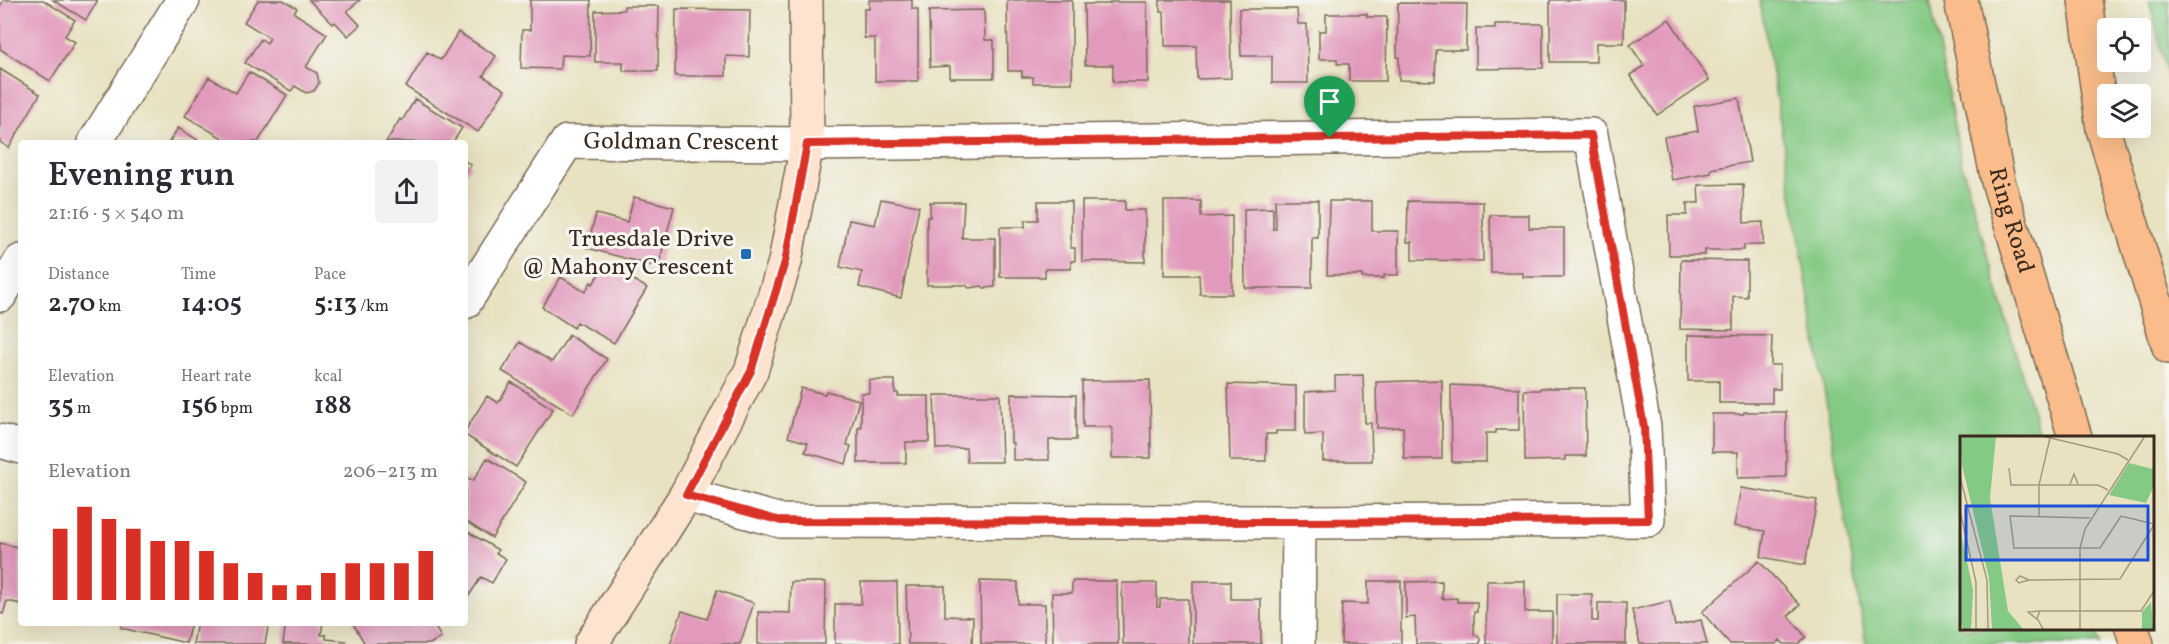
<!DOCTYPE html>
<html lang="en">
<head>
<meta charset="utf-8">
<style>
  :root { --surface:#fff; --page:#f2f2f3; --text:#2b2b33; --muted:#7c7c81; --accent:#d93025 }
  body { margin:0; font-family:Vollkorn,serif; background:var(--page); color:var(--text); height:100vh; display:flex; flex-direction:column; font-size:22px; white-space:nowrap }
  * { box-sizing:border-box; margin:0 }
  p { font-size:20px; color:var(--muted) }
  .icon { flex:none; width:33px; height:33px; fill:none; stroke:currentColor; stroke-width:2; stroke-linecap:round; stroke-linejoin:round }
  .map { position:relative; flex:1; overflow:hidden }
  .panel { position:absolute; left:18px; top:140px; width:450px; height:486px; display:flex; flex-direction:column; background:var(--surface); border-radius:6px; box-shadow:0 6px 24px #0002 }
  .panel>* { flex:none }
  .buttons { position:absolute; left:2097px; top:18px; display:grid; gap:12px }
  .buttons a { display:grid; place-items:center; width:54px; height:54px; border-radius:6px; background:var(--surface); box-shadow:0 6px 24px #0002; font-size:30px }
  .pin { position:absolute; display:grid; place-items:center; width:51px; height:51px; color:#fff; margin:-62px -26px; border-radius:50% 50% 50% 0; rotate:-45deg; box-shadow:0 0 6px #0007 }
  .pin .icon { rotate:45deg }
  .round { display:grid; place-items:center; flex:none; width:63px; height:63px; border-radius:6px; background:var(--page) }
  .head { display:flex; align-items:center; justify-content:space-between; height:102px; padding:0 30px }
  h1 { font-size:33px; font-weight:600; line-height:45px }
  .metrics { display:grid; grid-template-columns:repeat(3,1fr); gap:9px; height:102px; padding:6px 30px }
  .metrics div { display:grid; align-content:center }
  .metrics b { font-size:26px; font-weight:600 }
  .metrics small { font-size:16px; font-weight:400 }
  .metrics p { font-size:16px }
  .chart { height:168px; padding:12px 30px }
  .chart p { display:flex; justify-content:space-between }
  .chart svg { width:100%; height:108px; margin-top:6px; stroke:var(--accent); stroke-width:6 }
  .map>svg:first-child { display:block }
  .green { fill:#85ca84; stroke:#607a51; stroke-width:1.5 }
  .building { fill:#e29abc }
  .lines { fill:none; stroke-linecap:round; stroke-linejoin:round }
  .street-casing { stroke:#786a57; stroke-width:36 }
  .secondary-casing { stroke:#786a57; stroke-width:36 }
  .highway-casing { stroke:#786a57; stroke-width:36 }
  .street { stroke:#fff; stroke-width:33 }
  .secondary { stroke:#fde4d0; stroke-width:33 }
  .highway { stroke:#f9bc8a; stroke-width:33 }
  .route-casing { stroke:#fff; stroke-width:12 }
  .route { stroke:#d93025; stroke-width:8 }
  .poi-dot { fill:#1f6fb2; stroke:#f6f6f2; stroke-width:2 }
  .labels { text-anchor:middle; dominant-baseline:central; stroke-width:6; stroke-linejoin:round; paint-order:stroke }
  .street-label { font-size:24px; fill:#3b2a1e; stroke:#f6f6f2 }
  .poi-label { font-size:24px; fill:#3b2a1e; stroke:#f6f6f2; text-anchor:end }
  .inset-road { fill:none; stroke:#a39880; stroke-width:1.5 }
  .view { fill:#1d4ed8; fill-opacity:0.15; stroke:#1d4ed8; stroke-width:3 }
  .inset-edge { fill:none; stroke:#3b2a1e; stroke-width:3 }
</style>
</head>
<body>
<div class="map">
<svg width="2169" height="644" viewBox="0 0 2169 644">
  <rect width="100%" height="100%" fill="#f6f6f2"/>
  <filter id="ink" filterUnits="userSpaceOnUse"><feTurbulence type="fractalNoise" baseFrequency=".0167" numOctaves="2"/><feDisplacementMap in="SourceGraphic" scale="12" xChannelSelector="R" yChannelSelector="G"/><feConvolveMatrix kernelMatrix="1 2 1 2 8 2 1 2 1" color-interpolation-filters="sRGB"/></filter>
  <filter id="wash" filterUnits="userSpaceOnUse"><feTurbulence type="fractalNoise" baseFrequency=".008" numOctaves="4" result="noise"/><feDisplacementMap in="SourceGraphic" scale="24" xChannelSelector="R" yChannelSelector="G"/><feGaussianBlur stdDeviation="1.35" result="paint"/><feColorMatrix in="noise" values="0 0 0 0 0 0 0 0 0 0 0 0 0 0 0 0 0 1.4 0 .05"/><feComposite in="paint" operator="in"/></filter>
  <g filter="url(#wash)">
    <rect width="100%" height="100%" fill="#e8e2c1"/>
    <path class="green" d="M1760,0H1930L1962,166L2040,437H1962V628H2095L2100,644H1866Z
      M2149,0H2169V82Z"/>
    <g id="blocks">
      <path class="building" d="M4,0H43L75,20L65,36L75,42L50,81L0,49V6Z
        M53,0H98L86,20Z
        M258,0H283L297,8L294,13L327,34L306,67L317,73L319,83L314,91L306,93L295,86L291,91L245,63L261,39L267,43L270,38L244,22Z
        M309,0H360L347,11L360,25L348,36L335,22L333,24Z
        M530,0H591L590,56L561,55L560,69L521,68L522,30H530Z
        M869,0H912V9H918V81H875V38H864V9H869Z
        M1007,0H1072V83H1033V77H1022V71H1008Z
        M1160,0H1230L1231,78L1197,79L1196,46H1165L1164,12H1160Z
        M1550,0H1624V43H1596V62H1550Z
        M1110,2H1147L1148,82H1113V65H1085L1084,4H1110Z
        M1398,3L1467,4L1466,50H1436L1435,81L1399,80V57H1397Z
        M624,6H659L658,71H623V62H595V11L624,10Z
        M676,9L750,10L749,57L726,56V76H675Z
        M1239,9H1297L1298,24H1307L1308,83H1272V56H1241Z
        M984,10L985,40H994V78H950V66L930,67L929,11Z
        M1326,14H1367V17H1387L1386,81H1349V64H1337V59H1319V31H1326Z
        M1669,19L1709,80L1657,115L1630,75L1644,66L1630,45Z
        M1495,24H1543V68L1476,69V28H1495Z
        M458,32L496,56L483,76L505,90L478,132L406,87L427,52L441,60Z
        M0,69L40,94L9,148L0,142Z
        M249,72L287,95L258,142H229L185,116L209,77L236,93Z
        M1739,98L1750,162L1711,169V173L1672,180L1664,137L1698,131L1694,106Z
        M415,99L462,128L453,142H386L400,119L402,121Z
        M178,128L201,142H169Z
        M465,161L471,165L465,175Z
        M1743,184L1744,223L1763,222V245H1744V250H1705V255H1669L1668,215H1687V203H1699L1698,185Z
        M634,197L674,207L658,267L587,248L596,214L627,222Z
        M881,199L919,206L901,298L859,287L862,272L840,267L849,220L875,225Z
        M1275,200H1318V238H1312V288H1245L1244,209L1273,208V229H1276Z
        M1038,201H1071V248H1075V261H1071V269H1045V277H1000V227H1025V220H1038Z
        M1082,201H1125V210H1145V262L1082,261Z
        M1164,201H1201V217L1232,216V294H1200L1199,275H1164Z
        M1329,201H1372V231H1398V275H1384V278H1362V275H1327Z
        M1408,201L1483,202V261L1412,260V242H1407Z
        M930,202H964L962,238H995V287L984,288L982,286L969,288L966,285H927V217H930Z
        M1490,215H1529V228H1564V277H1523V273H1491Z
        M1681,260L1747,261V297L1733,296V330L1680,329Z
        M606,263L647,288L614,343L577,322L574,328L542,307L561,277L585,292L591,282L593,284Z
        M569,335L607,359L573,414L502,371L520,342L552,362Z
        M1688,335L1772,336L1771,365H1780V389H1772V403H1719V381H1688Z
        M1363,375L1365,423H1371L1372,461H1323V434L1305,435V392L1335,390V376Z
        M869,380H895V393H898V396H929V442H906V463H858V427H861V393H869Z
        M1150,380L1151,458H1112V429L1110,427H1083L1082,381Z
        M1442,380V459H1404L1403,427L1377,428L1376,382Z
        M511,382L553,409L516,467L465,435V431L487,396L498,403Z
        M1228,384L1296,386V431H1276V434H1266V461H1230Z
        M1451,385L1519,388V430H1496V433H1486V462H1452Z
        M801,388L825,394L826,391L859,400L847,445L851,446L846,464L805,452L808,443L788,437Z
        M1540,388H1585L1586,456H1565V460L1525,461L1524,390H1540Z
        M1011,394L1076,395V440H1049V460H1013V443H1011Z
        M934,395H1000L1002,462H967L966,448L936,449Z
        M1744,412H1786V477L1738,478V452H1712V414H1744Z
        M487,458L526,482L492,538L465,521V476L473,481Z
        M1741,488L1817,500L1805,565L1761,557L1765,531L1734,526Z
        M465,530L498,550L496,553L506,559L492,583L481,577L465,602Z
        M20,540L21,604L7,601L3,614L0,613V543L18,547Z
        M1759,561L1800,605L1788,616L1806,637L1798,644H1784L1780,640L1776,644H1730L1702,612Z
        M980,581L1018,582V604H1045V644H981Z
        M1072,581H1117L1118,644H1053L1052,593H1072Z
        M1193,581H1231V599H1261V644H1193Z
        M1368,581H1401V644H1341L1342,603L1368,604Z
        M1442,581V599L1457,598V602H1477V612H1474V634L1480,638V644H1416L1415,617L1406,618V582Z
        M1487,581H1525V612H1552V644H1486Z
        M791,582H826L825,644H758V612L790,613Z
        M861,582H897L898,644H835V604H861Z
        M1122,583H1157V607H1160V599H1188V644H1123Z
        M906,586H945V616L973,617L972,644H908Z
        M717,590L754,603L740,644H670L682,611L707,619Z
        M1557,594H1592V621H1598V603H1626V644H1557Z
        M1670,601L1675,626L1701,620L1707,644H1640L1632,610Z
        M122,622H191L186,643L121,628Z
        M197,622H269L265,644H193Z
        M286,622H323L321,635H326V639L346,641L345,644H283Z
        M352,622H432L441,637L430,644H365Z"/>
    </g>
  </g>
  <g filter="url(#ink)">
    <use href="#blocks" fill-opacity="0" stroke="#786a57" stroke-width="1.5"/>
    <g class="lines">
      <g class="street-casing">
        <g id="street">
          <path d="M95,142L183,0"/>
          <path d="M0,295L21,261"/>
          <path id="s1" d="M465,302L567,142L807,144L1591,135L1644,427L1648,520L1299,522L781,521L686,495"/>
          <path d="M0,441L21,447"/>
          <path d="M1298,644L1299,522"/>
        </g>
      </g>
      <g class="secondary-casing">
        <path id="secondary" d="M591,644L686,495L751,371L785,262L807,144L806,0"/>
      </g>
      <g class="highway-casing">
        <g id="highway">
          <path id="s2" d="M1961,0L1998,181L2075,437"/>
          <path d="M2085,0L2103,129L2169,347"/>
          <path d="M2132,628L2137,644"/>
        </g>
      </g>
      <use href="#street" class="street"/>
      <use href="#secondary" class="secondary"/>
      <use href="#highway" class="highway"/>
    </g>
  </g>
  <g class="lines" filter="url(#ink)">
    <g class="route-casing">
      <path id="route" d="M1591,135L1644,427L1648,520L1299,522L781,521L686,495L751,371L785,262L807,144Z"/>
    </g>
    <use href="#route" class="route"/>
  </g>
  <rect class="poi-dot" x="740" y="248" width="12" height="12" rx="3"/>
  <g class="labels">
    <g class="street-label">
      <text stroke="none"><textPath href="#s1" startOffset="304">Goldman Crescent</textPath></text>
      <text stroke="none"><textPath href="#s2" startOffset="226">Ring Road</textPath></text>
    </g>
    <g class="poi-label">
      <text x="734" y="240">Truesdale Drive<tspan x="734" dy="28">@ Mahony Crescent</tspan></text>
    </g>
  </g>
  <g transform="translate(1960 436)">
    <rect width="194" height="194" fill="#e8e2c1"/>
    <path d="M0,0H36L30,62L48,175L63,193H32L29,142L2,29ZM169,27L193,33V52L186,67L149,59ZM0,93L13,154L11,193H3L0,183ZM191,166L193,193H182V176Z" fill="#85ca84"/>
    <path class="inset-road" d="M82,0L158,18L168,24M49,32L51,49H138L148,54M0,41L27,144L28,193M110,48L114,38L118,48M0,75L16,146V193M79,80V49L90,2M130,82L50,80L54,112H140L161,80L194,88M69,144L59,147L56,144L60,140L69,144L160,143L194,89M78,184L68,176L79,175M83,193L77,182L80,175H181L194,155M120,193V112L125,93L185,0"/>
    <path class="view" d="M6,70H188V124H6Z"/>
    <rect width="194" height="194" class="inset-edge"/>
  </g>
</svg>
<div class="buttons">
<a><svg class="icon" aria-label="locate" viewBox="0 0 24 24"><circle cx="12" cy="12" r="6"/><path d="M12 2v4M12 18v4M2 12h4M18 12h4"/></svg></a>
<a><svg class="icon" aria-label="layers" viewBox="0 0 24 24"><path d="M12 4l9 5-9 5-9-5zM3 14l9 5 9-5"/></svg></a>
</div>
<div class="pin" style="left:1330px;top:138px;background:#1e9e55"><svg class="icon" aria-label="arrive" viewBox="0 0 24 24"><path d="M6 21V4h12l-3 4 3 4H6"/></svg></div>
<section class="panel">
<div class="head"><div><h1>Evening run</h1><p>21:16 · 5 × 540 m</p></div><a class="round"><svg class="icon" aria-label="share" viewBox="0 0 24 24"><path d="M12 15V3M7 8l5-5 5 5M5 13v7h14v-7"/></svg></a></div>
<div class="metrics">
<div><p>Distance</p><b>2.70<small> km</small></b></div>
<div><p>Time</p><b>14:05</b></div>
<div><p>Pace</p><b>5:13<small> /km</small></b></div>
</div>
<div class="metrics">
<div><p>Elevation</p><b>35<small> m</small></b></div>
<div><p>Heart rate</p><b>156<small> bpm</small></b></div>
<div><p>kcal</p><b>188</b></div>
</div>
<div class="chart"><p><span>Elevation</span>206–213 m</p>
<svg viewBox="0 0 160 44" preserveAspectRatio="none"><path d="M5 44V15M15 44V6M25 44V11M35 44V15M45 44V20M55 44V20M65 44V24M75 44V29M85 44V33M95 44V38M105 44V38M115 44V33M125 44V29M135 44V29M145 44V29M155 44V24"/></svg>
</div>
</section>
</div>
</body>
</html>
